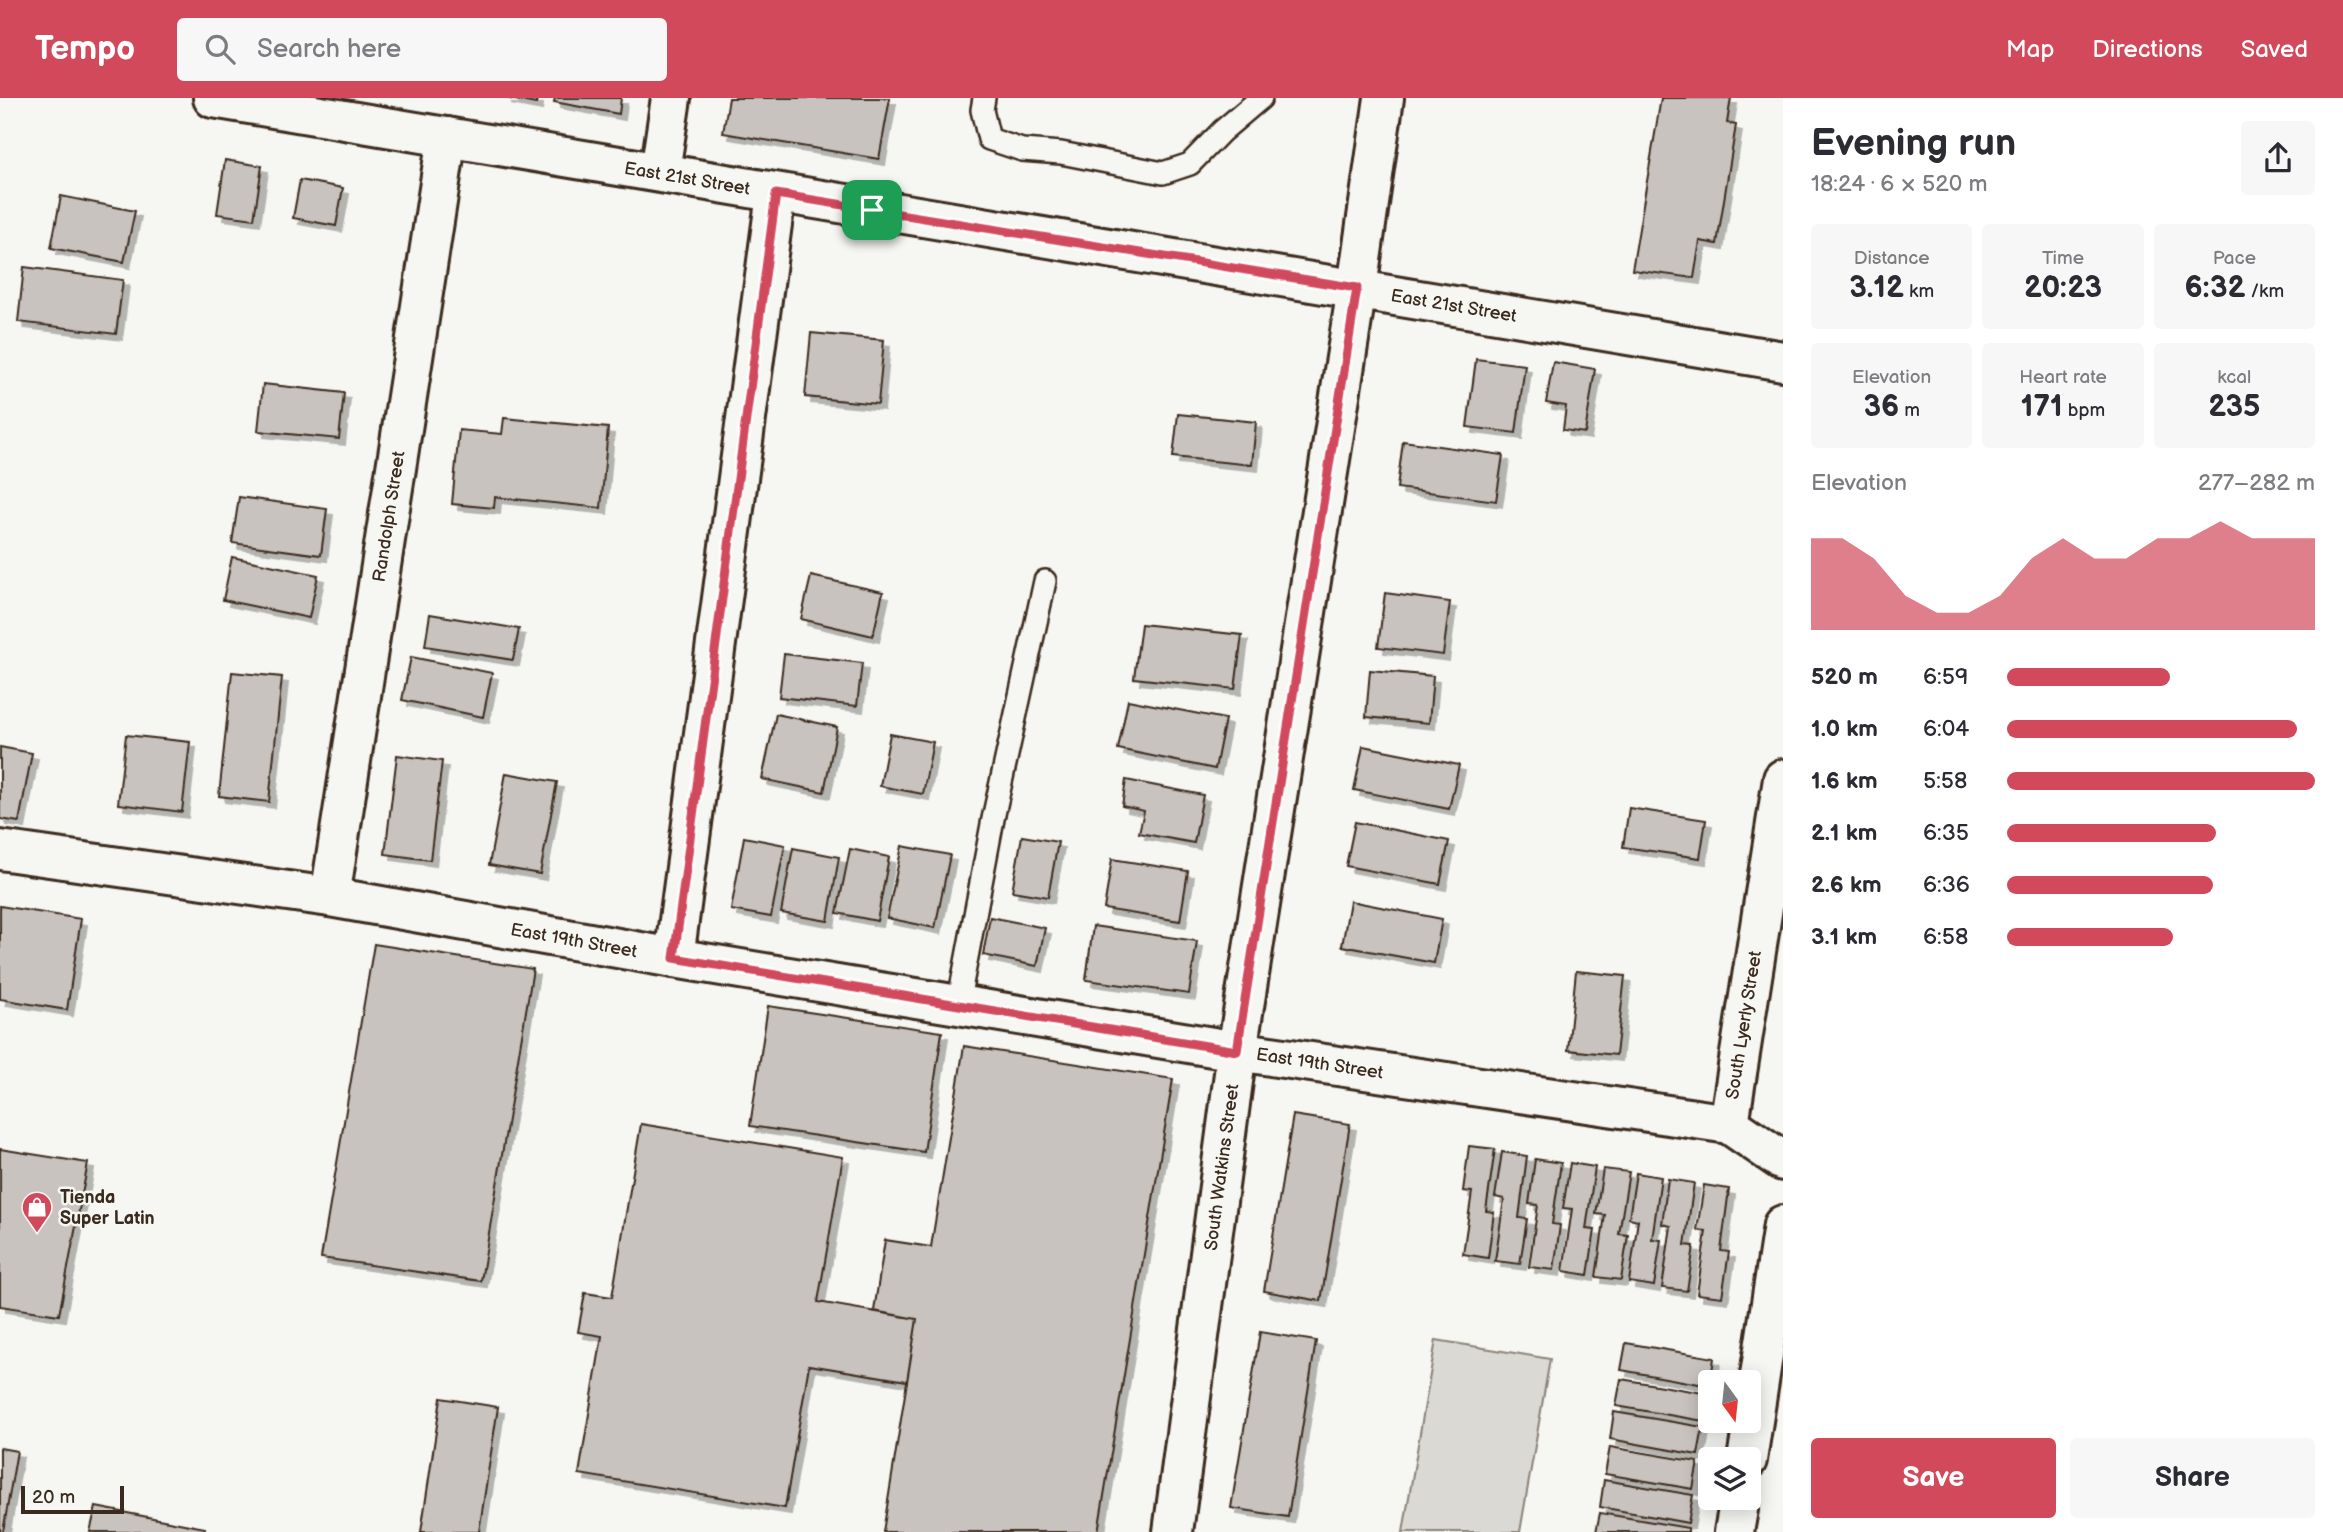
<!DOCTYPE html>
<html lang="en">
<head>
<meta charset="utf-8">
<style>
  :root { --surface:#fff; --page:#f7f7f7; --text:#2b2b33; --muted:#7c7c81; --accent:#d1495b }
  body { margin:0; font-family:"Balsamiq Sans",sans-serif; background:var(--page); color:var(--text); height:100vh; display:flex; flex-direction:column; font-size:26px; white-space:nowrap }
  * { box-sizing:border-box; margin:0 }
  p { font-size:23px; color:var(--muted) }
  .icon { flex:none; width:38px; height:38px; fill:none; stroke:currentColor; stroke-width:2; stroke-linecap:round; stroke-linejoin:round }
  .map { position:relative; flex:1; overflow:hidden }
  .details { display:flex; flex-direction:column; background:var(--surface); width:560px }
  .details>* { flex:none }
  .needle { width:46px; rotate:165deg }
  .fabs { position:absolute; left:1698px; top:1272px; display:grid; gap:14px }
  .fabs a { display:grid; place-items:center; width:63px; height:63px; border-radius:7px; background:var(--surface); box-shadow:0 4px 18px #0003; font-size:35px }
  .scale { position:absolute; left:21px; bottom:18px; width:103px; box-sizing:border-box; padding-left:7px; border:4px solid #3b2a1e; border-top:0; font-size:19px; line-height:24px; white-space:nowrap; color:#3b2a1e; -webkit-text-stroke:5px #f6f6f2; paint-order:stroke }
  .pin { position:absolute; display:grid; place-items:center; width:60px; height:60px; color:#fff; margin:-30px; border-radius:14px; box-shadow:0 4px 10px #0006 }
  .round { display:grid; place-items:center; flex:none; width:74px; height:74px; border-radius:7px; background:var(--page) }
  .overview { display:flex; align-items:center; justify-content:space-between; height:119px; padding:0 28px }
  h1 { font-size:38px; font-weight:800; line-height:52px }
  .metrics { display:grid; grid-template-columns:repeat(3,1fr); gap:10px; height:119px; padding:7px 28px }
  .metrics div { display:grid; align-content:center; border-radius:7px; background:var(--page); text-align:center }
  .metrics b { font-size:30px; font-weight:800 }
  .metrics small { font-size:19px; font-weight:400 }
  .metrics p { font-size:19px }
  .chart { height:196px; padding:14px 28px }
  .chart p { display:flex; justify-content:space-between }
  .chart svg { width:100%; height:126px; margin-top:7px; fill:var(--accent); opacity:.7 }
  .cta { display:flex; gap:14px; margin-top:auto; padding:14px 28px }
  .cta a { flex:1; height:80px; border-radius:7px; background:var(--accent); color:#fff; font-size:28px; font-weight:800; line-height:80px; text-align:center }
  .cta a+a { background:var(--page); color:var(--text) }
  ul { padding:0 28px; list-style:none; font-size:23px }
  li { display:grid; grid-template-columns:112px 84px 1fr; align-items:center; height:52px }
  li i { height:18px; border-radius:9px; background:var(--accent) }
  header { display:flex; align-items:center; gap:42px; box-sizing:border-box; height:98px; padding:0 35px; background:var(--accent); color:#fff }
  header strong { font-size:33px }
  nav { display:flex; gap:38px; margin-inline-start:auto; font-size:24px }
  .search { width:490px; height:63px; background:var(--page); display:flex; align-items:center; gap:18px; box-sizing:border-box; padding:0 24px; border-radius:7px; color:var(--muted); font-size:26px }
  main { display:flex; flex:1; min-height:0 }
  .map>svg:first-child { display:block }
  .green { fill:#dad9d3; stroke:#8a8278; stroke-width:2 }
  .building { fill:#c8c3be; stroke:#3b2a1e; stroke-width:2; filter:url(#shadow) }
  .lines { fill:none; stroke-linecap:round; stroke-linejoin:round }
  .service-casing { stroke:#3b2a1e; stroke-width:26 }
  .minor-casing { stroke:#3b2a1e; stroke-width:44 }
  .service { stroke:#f6f6f2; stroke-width:21 }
  .minor { stroke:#f6f6f2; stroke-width:38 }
  .route-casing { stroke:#fff; stroke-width:14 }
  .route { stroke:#d1495b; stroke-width:9 }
  .labels { text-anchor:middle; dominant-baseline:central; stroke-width:5; stroke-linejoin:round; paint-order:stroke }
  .street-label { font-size:18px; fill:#3b2a1e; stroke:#f6f6f2 }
  .poi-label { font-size:18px; font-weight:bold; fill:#3b2a1e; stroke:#f6f6f2; text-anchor:start }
</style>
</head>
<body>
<header>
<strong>Tempo</strong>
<div class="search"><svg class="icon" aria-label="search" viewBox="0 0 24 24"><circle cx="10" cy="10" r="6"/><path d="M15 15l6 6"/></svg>Search here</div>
<nav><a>Map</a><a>Directions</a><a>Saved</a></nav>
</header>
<main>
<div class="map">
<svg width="1783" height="1434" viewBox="0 0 1783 1434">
  <defs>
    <filter id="shadow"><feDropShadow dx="6" dy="6" stdDeviation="0" flood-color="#0004"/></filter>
  </defs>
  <rect width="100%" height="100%" fill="#f6f6f2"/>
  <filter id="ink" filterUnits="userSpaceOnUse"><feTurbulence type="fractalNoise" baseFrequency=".0143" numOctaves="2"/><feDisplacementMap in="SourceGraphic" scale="14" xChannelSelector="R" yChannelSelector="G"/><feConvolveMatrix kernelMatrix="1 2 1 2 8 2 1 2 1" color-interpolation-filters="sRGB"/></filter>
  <g filter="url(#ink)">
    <path class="green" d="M1436,1242L1550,1261L1520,1434H1403Z"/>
    <path class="building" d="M505,0H537L536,6Z
      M555,0H621L619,16L554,4Z
      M729,0H890L879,61L723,35Z
      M1661,0H1731L1727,25L1736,27L1717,146L1700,143L1694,180L1632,172Z
      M225,62L262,68L254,121L217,116Z
      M300,82L343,90L336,128L293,120Z
      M61,98L135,113L124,164L51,150Z
      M24,169L123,182L116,236L18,224Z
      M811,235L884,242L878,306L805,299Z
      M1476,261L1525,267L1516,335L1467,329Z
      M1553,264L1595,271L1585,335L1563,332L1566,308L1546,305Z
      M263,286L344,295L339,341L258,333Z
      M1178,316L1256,324L1252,367L1173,359Z
      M504,320L608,330L601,410L495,399L494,410L452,406L459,332L502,336Z
      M1403,343L1503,357L1496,403L1397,390Z
      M239,399L327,411L321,457L232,445Z
      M232,459L318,477L309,520L223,502Z
      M811,478L883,494L873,538L801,521Z
      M1385,495L1450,504L1443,557L1378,549Z
      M430,516L519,531L513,562L425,548Z
      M1141,526L1242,537L1235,591L1134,580Z
      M784,556L862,565L857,608L779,599Z
      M411,559L492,575L483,619L402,602Z
      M1370,572L1433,578L1429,625L1366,619Z
      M232,574L282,579L269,704L219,698Z
      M1128,602L1225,621L1215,671L1118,651Z
      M776,616L837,629L824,694L762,681Z
      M890,636L933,644L923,696L880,688Z
      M126,637L190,644L182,714L118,706Z
      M1363,648L1459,667L1449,711L1354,692Z
      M0,649L32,655L19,724L0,721Z
      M397,657L442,663L430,762L385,756Z
      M506,675L557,684L540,776L489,767Z
      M1126,682L1203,697L1194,745L1139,735L1144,713L1122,708Z
      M1629,710L1706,722L1700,760L1623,749Z
      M1355,724L1449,743L1440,786L1346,768Z
      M1022,738L1058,744L1048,799L1012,793Z
      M744,739L785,747L771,819L731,812Z
      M902,748L950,757L935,830L887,820Z
      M793,750L839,759L828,823L781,815Z
      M850,751L889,759L877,823L837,815Z
      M1112,761L1188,773L1180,823L1104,811Z
      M1350,803L1442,821L1434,865L1342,848Z
      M0,808L81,821L67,912L0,901Z
      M990,819L1045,830L1037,868L983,857Z
      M1093,828L1197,843L1189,896L1086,882Z
      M374,846L533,871L481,1183L321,1160Z
      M1576,873L1625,878L1616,957L1568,952Z
      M768,908L942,934L924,1054L750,1028Z
      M964,948L1173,981L1098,1434H883L917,1221L874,1213L885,1142L931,1149Z
      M1293,1017L1350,1026L1321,1203L1264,1193Z
      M641,1026L843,1059L818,1204L917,1221L907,1283L809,1267L785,1410L579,1376L602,1238L578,1234L585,1195L612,1199Z
      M1469,1048L1495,1051L1486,1113L1494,1114L1488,1160L1463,1156L1472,1094L1463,1093Z
      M0,1051L88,1065L59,1217L0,1208Z
      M1502,1054L1527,1058L1519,1120L1527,1121L1520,1166L1495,1163L1504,1101L1495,1099Z
      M1535,1061L1561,1065L1552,1126L1560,1127L1554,1172L1529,1169L1538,1107L1529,1106Z
      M1570,1065L1595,1069L1586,1131L1595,1132L1588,1177L1563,1173L1572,1111L1563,1110Z
      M1603,1071L1629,1074L1619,1136L1628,1137L1621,1182L1596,1179L1605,1117L1596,1116Z
      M1636,1075L1661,1079L1652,1141L1661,1142L1654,1188L1629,1184L1638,1122L1629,1120Z
      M1668,1081L1694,1085L1685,1147L1694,1148L1687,1193L1662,1190L1671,1128L1662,1126Z
      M1704,1087L1729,1091L1721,1153L1729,1154L1722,1199L1697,1196L1706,1133L1697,1132Z
      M1260,1234L1316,1243L1288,1419L1231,1410Z
      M1626,1245L1714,1260L1710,1288L1621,1272Z
      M1621,1281L1709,1296L1704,1323L1616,1308Z
      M441,1300L498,1309L479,1434H421Z
      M1614,1314L1703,1329L1698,1357L1610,1341Z
      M1610,1349L1698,1364L1693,1391L1605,1376Z
      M0,1350L17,1353L3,1434H0Z
      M1604,1382L1693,1397L1688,1425L1600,1409Z
      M96,1409L205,1430L204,1434H90Z
      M1600,1415L1688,1430V1434H1596Z"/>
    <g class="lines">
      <g class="service-casing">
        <path id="service" d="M984,0L982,12L989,41L1022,52L1061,55L1163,75L1190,66L1222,33L1261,0
          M958,907L993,721L1045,483"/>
      </g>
      <g class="minor-casing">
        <g id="minor">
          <path id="s1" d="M213,0C736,90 1260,174 1783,263"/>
          <path d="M660,74L671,0"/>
          <path d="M1783,681L1729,1026L1783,1063"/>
          <path id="s2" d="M0,752L330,799L674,860L1237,953L1729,1026"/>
          <path id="s3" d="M330,799L447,39"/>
          <path d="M674,860L776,96"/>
          <path d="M1747,1362L1783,1127"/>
          <path id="s4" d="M1173,1434L1237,953L1357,190L1384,0"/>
          <path d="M1734,1434L1740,1400"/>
        </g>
      </g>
      <use href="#service" class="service"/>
      <use href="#minor" class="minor"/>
    </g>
  </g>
  <g class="lines" filter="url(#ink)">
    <g class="route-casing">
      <path id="route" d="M776,96L1357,190L1237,953L674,860Z"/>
    </g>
    <use href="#route" class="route"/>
  </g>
  <defs>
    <g id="shop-pin" transform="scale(1.575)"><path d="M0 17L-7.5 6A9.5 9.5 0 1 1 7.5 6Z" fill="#d1495b" stroke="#f6f6f2"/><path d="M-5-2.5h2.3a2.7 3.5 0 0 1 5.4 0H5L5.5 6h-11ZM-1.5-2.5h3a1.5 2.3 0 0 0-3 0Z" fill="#fff"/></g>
  </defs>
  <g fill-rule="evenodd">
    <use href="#shop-pin" x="37" y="1109"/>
  </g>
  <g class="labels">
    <g class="street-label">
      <text stroke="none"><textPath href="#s1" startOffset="481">East 21st Street</textPath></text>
      <text stroke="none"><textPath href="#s1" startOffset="1258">East 21st Street</textPath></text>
      <text stroke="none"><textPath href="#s3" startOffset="385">Randolph Street</textPath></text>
      <text stroke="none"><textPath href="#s2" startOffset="581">East 19th Street</textPath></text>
      <text transform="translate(1744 927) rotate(-81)">South Lyerly Street</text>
      <text stroke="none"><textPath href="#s2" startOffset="1337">East 19th Street</textPath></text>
      <text stroke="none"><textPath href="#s4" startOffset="368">South Watkins Street</textPath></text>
    </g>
    <g class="poi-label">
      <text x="60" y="1099">Tienda<tspan x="60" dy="21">Super Latin</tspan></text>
    </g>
  </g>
</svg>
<div class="fabs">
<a><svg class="needle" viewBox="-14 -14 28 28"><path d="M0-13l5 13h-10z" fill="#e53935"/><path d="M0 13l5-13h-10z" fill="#7c7c81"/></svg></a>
<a><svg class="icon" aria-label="layers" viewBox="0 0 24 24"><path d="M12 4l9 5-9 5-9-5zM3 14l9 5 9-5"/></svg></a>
</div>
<div class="scale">20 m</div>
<div class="pin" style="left:872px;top:112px;background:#1e9e55"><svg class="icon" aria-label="arrive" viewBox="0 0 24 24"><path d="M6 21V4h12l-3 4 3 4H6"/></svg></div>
</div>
<section class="details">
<div class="overview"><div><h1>Evening run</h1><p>18:24 · 6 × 520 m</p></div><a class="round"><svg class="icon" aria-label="share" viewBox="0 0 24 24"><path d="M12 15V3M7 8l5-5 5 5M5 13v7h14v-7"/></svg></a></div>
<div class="metrics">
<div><p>Distance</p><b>3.12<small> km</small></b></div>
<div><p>Time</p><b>20:23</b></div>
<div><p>Pace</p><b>6:32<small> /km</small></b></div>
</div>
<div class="metrics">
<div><p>Elevation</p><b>36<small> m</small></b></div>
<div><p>Heart rate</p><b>171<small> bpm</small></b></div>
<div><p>kcal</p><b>235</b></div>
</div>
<div class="chart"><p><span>Elevation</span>277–282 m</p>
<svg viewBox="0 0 160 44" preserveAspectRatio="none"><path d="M0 44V12L10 12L20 19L30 32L40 38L50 38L60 32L70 19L80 12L90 19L100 19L110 12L120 12L130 6L140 12L150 12L160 12V44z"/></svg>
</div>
<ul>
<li><b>520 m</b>6:59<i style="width:53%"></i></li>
<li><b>1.0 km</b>6:04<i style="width:94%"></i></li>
<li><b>1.6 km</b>5:58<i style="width:100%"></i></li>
<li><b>2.1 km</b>6:35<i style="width:68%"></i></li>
<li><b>2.6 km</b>6:36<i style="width:67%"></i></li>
<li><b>3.1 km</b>6:58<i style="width:54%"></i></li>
</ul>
<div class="cta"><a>Save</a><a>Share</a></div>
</section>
</main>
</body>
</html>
